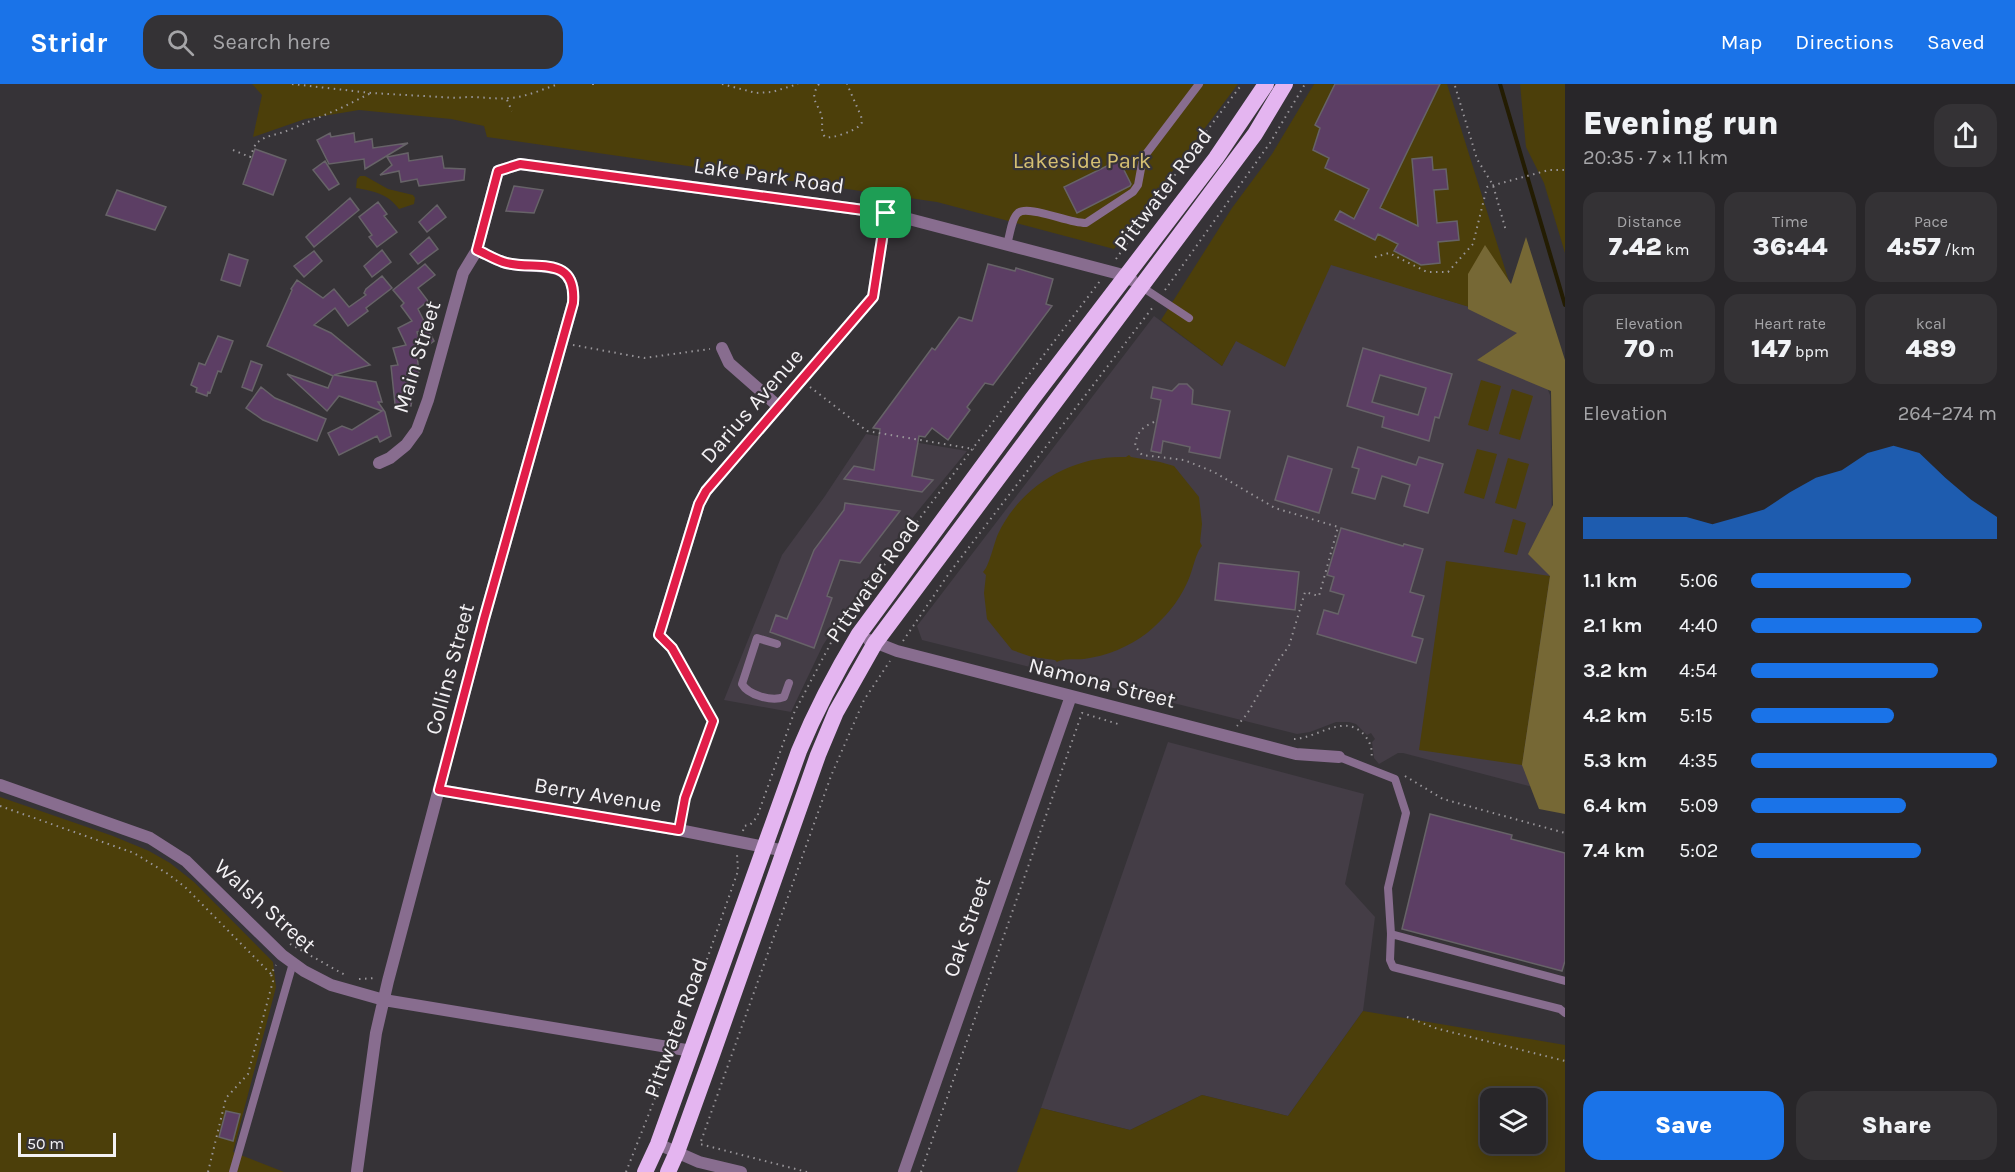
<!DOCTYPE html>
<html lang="en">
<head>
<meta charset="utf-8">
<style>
  :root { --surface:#282629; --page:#343235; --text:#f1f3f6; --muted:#a5a5a8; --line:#444346; --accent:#1a73e8 }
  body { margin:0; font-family:Karla,sans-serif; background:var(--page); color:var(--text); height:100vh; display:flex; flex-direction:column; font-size:22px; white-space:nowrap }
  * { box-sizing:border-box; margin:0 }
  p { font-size:20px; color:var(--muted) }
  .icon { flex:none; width:33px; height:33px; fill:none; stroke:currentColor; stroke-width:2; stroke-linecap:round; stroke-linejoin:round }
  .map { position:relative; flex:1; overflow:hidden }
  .panel { display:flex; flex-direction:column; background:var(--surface); width:450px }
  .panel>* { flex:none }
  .controls { position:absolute; left:1480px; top:1004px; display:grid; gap:12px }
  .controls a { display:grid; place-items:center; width:66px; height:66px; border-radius:12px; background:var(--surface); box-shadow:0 3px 15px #0003,0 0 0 2px var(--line); font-size:30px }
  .scale { position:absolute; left:18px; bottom:15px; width:98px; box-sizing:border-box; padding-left:6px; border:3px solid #f3f1f4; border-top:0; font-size:16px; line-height:21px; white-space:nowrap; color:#f3f1f4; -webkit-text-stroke:4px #363337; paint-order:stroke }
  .pin { position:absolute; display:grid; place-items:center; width:51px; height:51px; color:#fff; margin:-26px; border-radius:12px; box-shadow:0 3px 9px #0006 }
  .round { display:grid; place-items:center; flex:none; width:63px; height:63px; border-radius:18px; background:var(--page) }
  .head { display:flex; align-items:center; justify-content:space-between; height:102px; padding:0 18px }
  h1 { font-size:33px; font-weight:800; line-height:45px }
  .metrics { display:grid; grid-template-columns:repeat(3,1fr); gap:9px; height:102px; padding:6px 18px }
  .metrics div { display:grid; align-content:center; border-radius:15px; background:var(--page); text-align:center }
  .metrics b { font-size:26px; font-weight:800 }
  .metrics small { font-size:16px; font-weight:400 }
  .metrics p { font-size:16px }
  .chart { height:168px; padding:12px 18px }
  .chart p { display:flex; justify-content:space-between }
  .chart svg { width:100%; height:108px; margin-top:6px; fill:var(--accent); opacity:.7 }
  .cta { display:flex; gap:12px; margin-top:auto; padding:12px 18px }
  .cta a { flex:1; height:69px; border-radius:18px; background:var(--accent); color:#fff; font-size:24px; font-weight:800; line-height:69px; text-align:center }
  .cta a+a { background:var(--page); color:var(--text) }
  ul { padding:0 18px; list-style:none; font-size:20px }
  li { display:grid; grid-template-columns:96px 72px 1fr; align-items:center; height:45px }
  li i { height:15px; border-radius:8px; background:var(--accent) }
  header { display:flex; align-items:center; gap:36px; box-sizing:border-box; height:84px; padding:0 30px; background:var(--accent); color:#fff }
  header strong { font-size:28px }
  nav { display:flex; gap:33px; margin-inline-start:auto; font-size:21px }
  .search { width:420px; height:54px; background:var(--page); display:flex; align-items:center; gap:15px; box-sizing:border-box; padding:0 21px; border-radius:18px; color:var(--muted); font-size:22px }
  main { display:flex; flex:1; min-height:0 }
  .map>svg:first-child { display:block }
  .built { fill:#443d46 }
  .green { fill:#4c3f0a; fill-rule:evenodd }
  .forest { fill:#766835 }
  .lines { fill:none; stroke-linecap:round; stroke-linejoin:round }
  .stream { stroke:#231c02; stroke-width:4 }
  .building { fill:#5c3e64; stroke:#676368; stroke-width:1.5; fill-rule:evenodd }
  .path { stroke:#99969a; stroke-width:2; stroke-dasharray:1.5 4.5; stroke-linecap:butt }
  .service { stroke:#886d8f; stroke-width:8 }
  .minor { stroke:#886d8f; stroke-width:12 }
  .tertiary { stroke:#886d8f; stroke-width:12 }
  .trunk { stroke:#e4b5f0; stroke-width:16 }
  .route-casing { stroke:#fff; stroke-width:12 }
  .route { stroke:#e11d48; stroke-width:8 }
  .labels { text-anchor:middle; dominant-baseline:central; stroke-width:4.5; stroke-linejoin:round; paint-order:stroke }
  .park-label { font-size:22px; fill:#d6c072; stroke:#363337 }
  .street-label { font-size:22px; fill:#f3f1f4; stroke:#363337 }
</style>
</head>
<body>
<header>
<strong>Stridr</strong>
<div class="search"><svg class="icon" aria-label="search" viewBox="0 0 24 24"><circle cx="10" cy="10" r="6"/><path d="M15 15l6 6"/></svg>Search here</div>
<nav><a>Map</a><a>Directions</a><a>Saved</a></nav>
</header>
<main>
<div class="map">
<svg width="1565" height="1088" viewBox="0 0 1565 1088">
  <rect width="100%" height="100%" fill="#363337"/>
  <path class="built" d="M1331,180L1522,239L1550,311L1553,501L1565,548V708L1529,702L1403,669H1398L1379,680L1374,674L1372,658L1375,655L1371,649L1367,651L1356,640L1349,638H1336L1310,648L1297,650L922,556L917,542L1154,232L1222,282L1236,256Z
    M866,350L967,367L917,428L863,501L823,561L791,628L724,616L782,471L825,412Z
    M1168,658L1364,710L1345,800L1375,833L1363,927L1288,1032L1202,1011L1130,1046L1041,1024Z"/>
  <path class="green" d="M252,0H1238L1114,165L937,118L487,53L484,42L451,35L359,26L305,35L253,53L262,11Z
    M1314,0H1447L1522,239L1331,181L1285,283L1236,257L1222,282L1161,236L1232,124L1272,70Z
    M1520,0H1565V169L1544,99L1526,63Z
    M360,92H365L388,105L413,111L415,114L414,120L399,125C388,110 374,107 356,104L357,95Z
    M1481,296L1501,302L1488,347L1468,341Z
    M1512,305L1533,312L1520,356L1499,350Z
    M1477,365L1497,370L1484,415L1464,409Z
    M1129,371L1131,373L1160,378L1174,382L1199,413L1202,440L1200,458L1202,462C1196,467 1192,490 1187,499C1178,519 1164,535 1147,549C1129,563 1106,572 1084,575C1075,576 1064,574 1057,578L1055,576L1032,573L1012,566L987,535L984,509L986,491L983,488C989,483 994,459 998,450C1021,401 1073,371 1126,373Z
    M1508,374L1529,380L1516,425L1495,419Z
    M1513,435L1526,439L1517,471L1504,468Z
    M1446,477L1550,492L1522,681L1419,666Z
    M0,713L113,752L149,767L170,779L194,798L273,878L276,903L233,1068L284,1088H0Z
    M1363,927L1565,961V1088H1017L1041,1024L1130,1046L1202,1011L1288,1032ZM1491,1014H1536V1059H1491Z"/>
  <path class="forest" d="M1526,153L1565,276V730L1539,725L1522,681L1550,492L1528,470L1553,421L1551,307L1477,276L1517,249L1468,225V190L1485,161L1511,200Z"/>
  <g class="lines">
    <path class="stream" d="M1500,0L1565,221"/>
  </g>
  <path class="building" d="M1335,0H1440L1380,124L1418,142L1412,75L1432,73L1433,86L1446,85L1448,105L1434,106L1437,139L1457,137L1459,156L1438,158L1440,179L1421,181L1394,167L1398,160L1378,150L1375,156L1335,136L1340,127L1354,135L1369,105L1325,84L1329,74L1313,66L1320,44L1315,41Z
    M330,49L331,53L354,49L355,58L372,55L373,64L408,59L365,85L364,75L329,80L317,56Z
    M255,65L286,76L273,111L243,100Z
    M408,69L409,77L442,72L444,84L465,85L464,96L419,102L417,95L401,98L399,87L380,91L392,81L387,73Z
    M1119,76L1131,100L1130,102L1077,129L1064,103Z
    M325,77L339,100L329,106L313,86Z
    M514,102L543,106L534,129L506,127Z
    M117,106L166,123L155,146L106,131Z
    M350,114L359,126L314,163L306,153L309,150Z
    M378,118L387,130L384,132L397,148L377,163L369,153L372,151L359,133Z
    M437,121L446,133L427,148L419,138Z
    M429,153L438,165L418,180L410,170Z
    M382,166L391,178L372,193L364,182Z
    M314,167L322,177L304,193L294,182Z
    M229,170L248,176L240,202L221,196Z
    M425,180L435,191L418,204L428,217L418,225L434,257L430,260L420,247L417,248L422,268L417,270L419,290L416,291L411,322L395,320L391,282L398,281L393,264L406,261L398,244L412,237L401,222L404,219L393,206Z
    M988,180L1015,187L1016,184L1053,195L1046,220L1052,222L993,301L985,299L967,323L970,326L948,356L932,344L925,353L919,352L912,392L933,396L922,408L844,395L854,382L874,386L880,345L873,344L932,264L935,266L959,233L972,237Z
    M382,192L392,204L366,224L368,227L348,242L335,224L314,241L331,249L370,281L334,291L376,298L382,318H378L385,328L391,352L380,358L377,352L339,371L328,349L342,342L352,346L382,327L339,312L327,327L287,290L328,304L333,292L267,262L292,206L291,205L297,196L323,214L334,205L349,223L366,211L364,209L366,205Z
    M218,252L233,257L221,288L218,287L210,309L208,308L207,312L196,308L197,304L191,301L199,279L205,281Z
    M1363,264L1452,290L1439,334L1435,333L1429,357L1382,343L1384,333L1347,322ZM1380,291L1426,304L1418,331L1372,318Z
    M251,277L262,281L252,307L242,303Z
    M1179,300H1187L1193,306L1192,320L1230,327L1220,374L1189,368L1190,363L1163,357L1161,369L1151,367L1161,316L1151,314L1153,303L1172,307Z
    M261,303L275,314L326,335L317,357L263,336L246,324Z
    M1358,363L1416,381L1419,373L1443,380L1428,429L1404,422L1410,401L1382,392L1375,415L1352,409L1359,385L1352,383Z
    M1288,372L1332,385L1319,429L1275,416Z
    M845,419L900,427L860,479L840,476L827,512L832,514L814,564L770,548L776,531L787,535L814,466L844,426Z
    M1341,444L1403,462L1404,460L1423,465L1410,508L1424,512L1412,552L1423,555L1416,579L1317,550L1324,526L1338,530L1344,511L1330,507L1334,493L1327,491Z
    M1219,479L1299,488L1295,526L1215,516Z
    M1430,730L1512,751L1511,755L1565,769V877L1562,887L1402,845Z
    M226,1027L240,1030L233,1057L219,1053Z"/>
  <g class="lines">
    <path class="path" d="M292,0L371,9L458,14C475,11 492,16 510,14C526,13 543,5 559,0
      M593,0V1
      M722,0L756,9L772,8L798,0
      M819,0C808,16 819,19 822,34C823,41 820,46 825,53C832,55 854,47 859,42C863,39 862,37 861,32L847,0
      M1455,2L1477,75L1493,101L1506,147
      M507,16L512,27
      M233,66L250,73L256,59L266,53L284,48L339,25L371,9
      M1375,173L1389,169L1427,188H1448L1473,160L1487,103L1549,86H1565
      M1116,175L1191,68L1242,0
      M1165,206L1270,59L1305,0
      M573,261L644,274L710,265
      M810,303L867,347L974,365
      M1154,338C1141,344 1137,348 1135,362L1142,371L1184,376L1214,388L1275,424L1338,443L1319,512L1305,508L1289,562L1278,577L1247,630L1237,642
      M903,557L950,488L1153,223
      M668,559L672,564L713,637L685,714L681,734
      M1294,655C1319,654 1346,627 1366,653C1371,660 1373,667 1371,676
      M1405,692L1443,715L1565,749
      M0,722L134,769L168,790L185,803L271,890
      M743,747L744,742L750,741L757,733L794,629L844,534L1100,197
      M290,860L345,891
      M359,895L377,894
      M693,915L738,787L737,770
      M1407,933L1435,944L1565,977
      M668,951L670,947H676L682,944L685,938
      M208,1088L226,1014L248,990L273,897L271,890L276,881
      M626,1088L659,1004L664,990L662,974
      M807,1088L700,1060L831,692L864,616L890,577
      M921,1088L1082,629L1118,640"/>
    <path class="service" d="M1007,160C1010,152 1011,135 1018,129C1028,120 1070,140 1086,139L1133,108L1138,101L1143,74L1199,0
      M1142,203L1189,234
      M777,560L757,554L742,600C748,611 772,618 784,613L789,599
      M1339,673L1395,695L1406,729L1388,804L1391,850L1390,876L1393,883L1560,925L1565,929
      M1391,850L1565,897
      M233,1088L293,879"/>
    <path class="minor" d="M722,264L729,279L779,323
      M379,379L390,374L406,361L417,346L428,316L463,189L477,166L498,87L520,80L886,129L1108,187L1127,192L1132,196
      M659,551L699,420L706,407L873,213L886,129
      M869,556L897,567L1296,670L1339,673
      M0,701L150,754L186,777L282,871L304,887L331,901L384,916L692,967
      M439,706L679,746L785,767
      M357,1087L376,949L388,897L484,535L573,219C578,169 532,188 503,178C494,175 486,170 477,166
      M904,1088L1071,612"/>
    <path class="tertiary" d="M658,1060L699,1078L741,1088"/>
    <path class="trunk" d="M645,1088L658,1060L799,667C816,626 836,588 859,550L1032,315L1216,74L1266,0
      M668,1088L677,1068L712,971L818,671L836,628L875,559L1255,50L1285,0"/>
  </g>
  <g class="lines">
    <g class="route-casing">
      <path id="route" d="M520,80L886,129L873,213L706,407L699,420L659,551L672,564L713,637L685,714L679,746L439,706L484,535L573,219C577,168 533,188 503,178C494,175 486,170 477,166L498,87Z"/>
    </g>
    <use href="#route" class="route"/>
  </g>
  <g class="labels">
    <g class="park-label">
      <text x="1082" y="77">Lakeside Park</text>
    </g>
    <g class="street-label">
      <text transform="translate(769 92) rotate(8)">Lake Park Road</text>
      <text transform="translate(1163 106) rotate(-53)">Pittwater Road</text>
      <text transform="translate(417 273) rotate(-73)">Main Street</text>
      <text transform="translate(752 322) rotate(-49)">Darius Avenue</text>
      <text transform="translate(873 496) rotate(-55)">Pittwater Road</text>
      <text transform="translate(450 585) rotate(-75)">Collins Street</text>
      <text transform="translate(1102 599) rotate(14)">Namona Street</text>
      <text transform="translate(598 711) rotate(9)">Berry Avenue</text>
      <text transform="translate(265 822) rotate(42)">Walsh Street</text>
      <text transform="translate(967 843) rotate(-71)">Oak Street</text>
      <text transform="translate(676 944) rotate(-70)">Pittwater Road</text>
    </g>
  </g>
</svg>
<div class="controls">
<a><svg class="icon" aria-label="layers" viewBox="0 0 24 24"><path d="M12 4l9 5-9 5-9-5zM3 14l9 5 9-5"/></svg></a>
</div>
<div class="scale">50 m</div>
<div class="pin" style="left:886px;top:129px;background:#1e9e55"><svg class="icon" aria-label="arrive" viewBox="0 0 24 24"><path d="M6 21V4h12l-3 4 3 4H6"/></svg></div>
</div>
<section class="panel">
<div class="head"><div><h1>Evening run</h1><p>20:35 · 7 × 1.1 km</p></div><a class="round"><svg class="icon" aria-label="share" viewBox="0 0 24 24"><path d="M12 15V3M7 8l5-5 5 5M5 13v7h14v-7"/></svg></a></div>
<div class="metrics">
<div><p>Distance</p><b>7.42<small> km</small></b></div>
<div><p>Time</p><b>36:44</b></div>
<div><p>Pace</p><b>4:57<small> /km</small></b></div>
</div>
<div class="metrics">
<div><p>Elevation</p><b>70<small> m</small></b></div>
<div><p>Heart rate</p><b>147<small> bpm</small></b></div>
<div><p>kcal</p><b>489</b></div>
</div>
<div class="chart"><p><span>Elevation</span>264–274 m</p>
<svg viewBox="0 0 160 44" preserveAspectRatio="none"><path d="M0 44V35L10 35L20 35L30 35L40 35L50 38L60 35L70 32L80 25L90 19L100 16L110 9L120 6L130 9L140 19L150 28L160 35V44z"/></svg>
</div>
<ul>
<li><b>1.1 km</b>5:06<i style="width:65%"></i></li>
<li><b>2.1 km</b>4:40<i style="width:94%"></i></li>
<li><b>3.2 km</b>4:54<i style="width:76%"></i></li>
<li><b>4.2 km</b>5:15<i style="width:58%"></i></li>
<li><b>5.3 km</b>4:35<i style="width:100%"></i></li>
<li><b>6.4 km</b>5:09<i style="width:63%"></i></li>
<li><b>7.4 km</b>5:02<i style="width:69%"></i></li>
</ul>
<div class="cta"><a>Save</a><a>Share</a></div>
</section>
</main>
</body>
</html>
